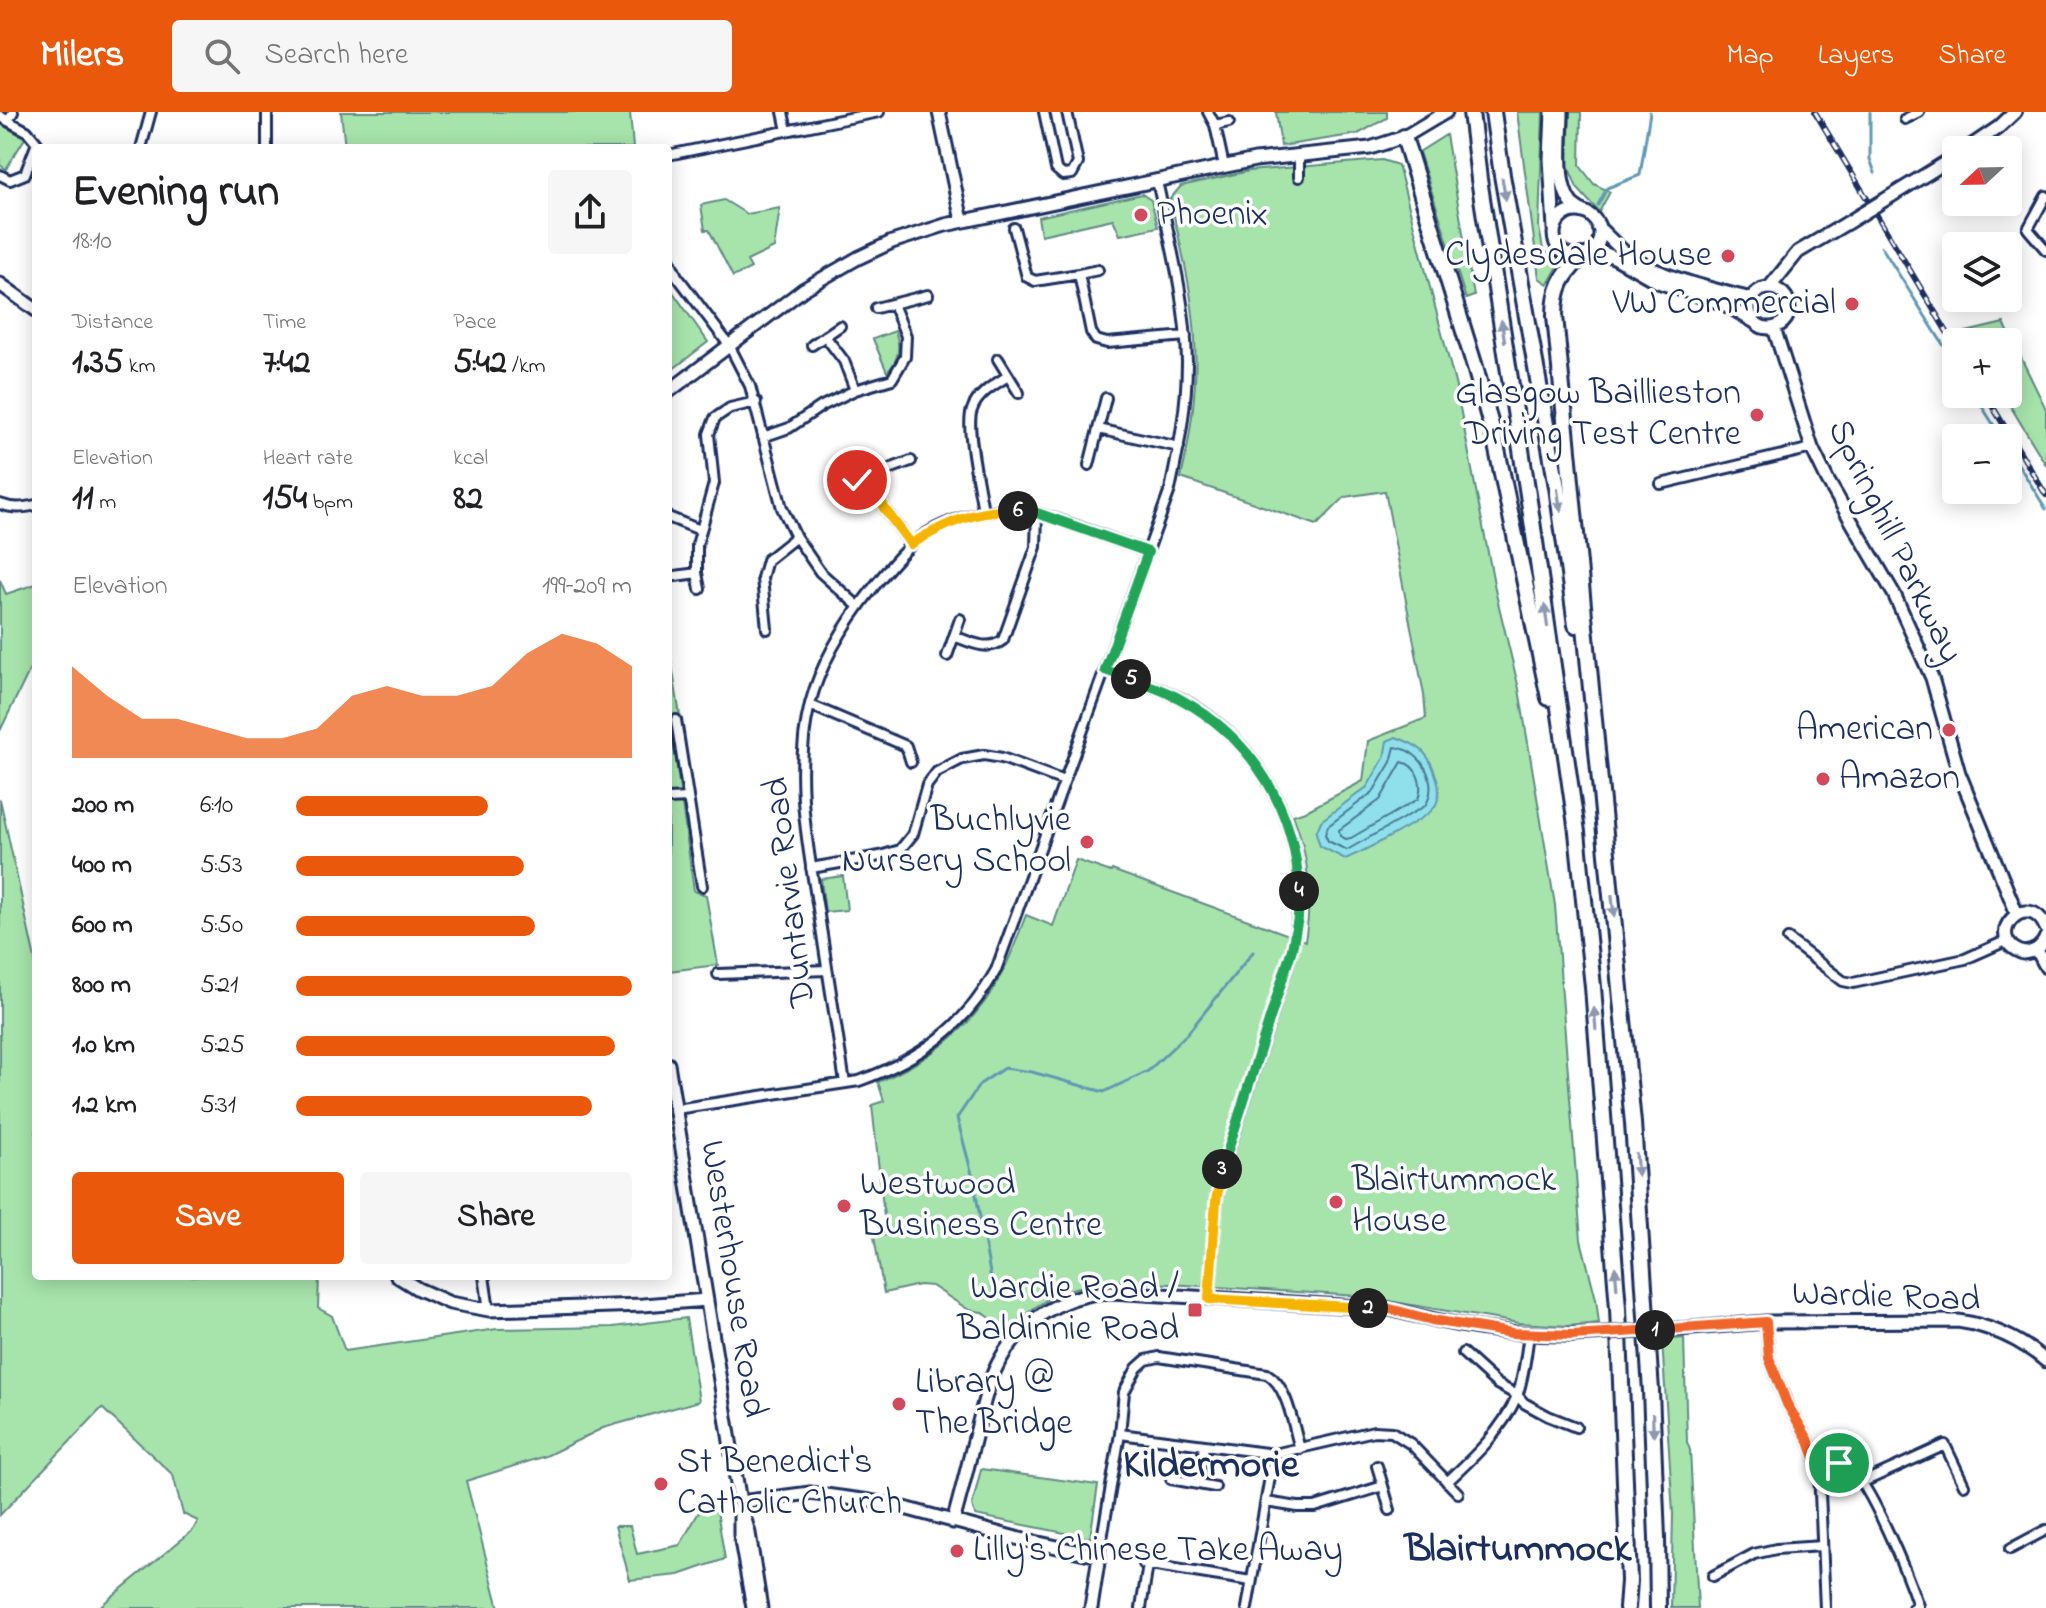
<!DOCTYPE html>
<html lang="en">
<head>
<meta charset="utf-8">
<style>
  :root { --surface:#fff; --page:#f6f6f6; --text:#202124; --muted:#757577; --accent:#ea580c }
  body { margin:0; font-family:"Indie Flower",sans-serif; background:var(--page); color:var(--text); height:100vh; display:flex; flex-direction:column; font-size:30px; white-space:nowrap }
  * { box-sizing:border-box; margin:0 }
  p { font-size:26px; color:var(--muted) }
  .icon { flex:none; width:44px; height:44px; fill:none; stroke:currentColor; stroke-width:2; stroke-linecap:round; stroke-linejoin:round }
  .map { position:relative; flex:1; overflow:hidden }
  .details { position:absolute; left:32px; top:32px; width:640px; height:1136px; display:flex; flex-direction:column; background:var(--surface); border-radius:8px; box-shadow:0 4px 20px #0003 }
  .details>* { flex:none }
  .needle { width:52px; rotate:248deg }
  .buttons { position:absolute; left:1942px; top:24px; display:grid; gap:16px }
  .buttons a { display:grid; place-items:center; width:80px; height:80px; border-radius:8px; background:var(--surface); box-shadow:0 4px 20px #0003; font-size:40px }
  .pin { position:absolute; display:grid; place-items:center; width:68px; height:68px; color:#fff; margin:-34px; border:4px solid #fff; border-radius:50%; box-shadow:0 2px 8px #0007 }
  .km { position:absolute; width:40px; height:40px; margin:-20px; border-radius:50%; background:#222; color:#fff; font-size:22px; line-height:40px; text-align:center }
  .round { display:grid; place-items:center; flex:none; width:84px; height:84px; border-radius:8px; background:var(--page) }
  .summary { display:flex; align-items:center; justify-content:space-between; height:136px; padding:0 40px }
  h1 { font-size:44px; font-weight:700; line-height:60px }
  .figures { display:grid; grid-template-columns:repeat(3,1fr); gap:12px; height:136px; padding:8px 40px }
  .figures div { display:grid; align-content:center }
  .figures b { font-size:34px; font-weight:700 }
  .figures small { font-size:22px; font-weight:400 }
  .figures p { font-size:22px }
  .chart { height:224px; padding:16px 40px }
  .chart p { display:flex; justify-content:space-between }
  .chart svg { width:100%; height:144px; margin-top:8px; fill:var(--accent); opacity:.7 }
  .cta { display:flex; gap:16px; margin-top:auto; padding:16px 40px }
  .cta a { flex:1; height:92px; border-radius:8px; background:var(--accent); color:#fff; font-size:32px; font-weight:700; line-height:92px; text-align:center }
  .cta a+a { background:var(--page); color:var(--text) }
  ul { padding:0 40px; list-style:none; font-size:26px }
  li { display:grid; grid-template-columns:128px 96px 1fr; align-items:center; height:60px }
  li i { height:20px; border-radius:10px; background:var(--accent) }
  header { display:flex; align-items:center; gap:48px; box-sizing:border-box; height:112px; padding:0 40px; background:var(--accent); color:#fff }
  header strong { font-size:38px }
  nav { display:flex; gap:44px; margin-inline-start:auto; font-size:28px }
  .search { width:560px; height:72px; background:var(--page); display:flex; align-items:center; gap:20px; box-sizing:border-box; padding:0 28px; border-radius:8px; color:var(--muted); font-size:30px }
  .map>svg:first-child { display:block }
  .green { fill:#a7e4ab; stroke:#618a84; stroke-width:2 }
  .water { fill:#8fe0ea; stroke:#6199b2; stroke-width:2 }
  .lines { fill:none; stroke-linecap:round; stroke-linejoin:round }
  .shore { stroke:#497696; stroke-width:2 }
  .stream { stroke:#6199b2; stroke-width:3 }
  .street-casing { stroke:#1b2f5e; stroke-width:14 }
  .secondary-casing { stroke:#1b2f5e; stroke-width:17 }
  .highway-casing { stroke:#1b2f5e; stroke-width:20 }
  .street { stroke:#fff; stroke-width:8 }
  .secondary { stroke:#fff; stroke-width:11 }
  .highway { stroke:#fff; stroke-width:14 }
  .rail-casing { stroke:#1b2f5e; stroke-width:6 }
  .rail { stroke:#fff; stroke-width:3; stroke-dasharray:9; stroke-linecap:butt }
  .secondary-bridge-casing { stroke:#1b2f5e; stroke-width:17; stroke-linecap:butt }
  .secondary-bridge { stroke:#fff; stroke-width:11 }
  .oneway { fill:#8d97ae }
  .split-1-casing { stroke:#fff; stroke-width:16 }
  .split-2-casing { stroke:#fff; stroke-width:16 }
  .split-3-casing { stroke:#fff; stroke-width:16 }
  .split-4-casing { stroke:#fff; stroke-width:16 }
  .split-5-casing { stroke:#fff; stroke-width:16 }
  .split-6-casing { stroke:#fff; stroke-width:16 }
  .split-7-casing { stroke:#fff; stroke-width:16 }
  .split-1 { stroke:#f0652b; stroke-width:10 }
  .split-2 { stroke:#f0652b; stroke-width:10 }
  .split-3 { stroke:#f5b400; stroke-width:10 }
  .split-4 { stroke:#22a559; stroke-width:10 }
  .split-5 { stroke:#22a559; stroke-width:10 }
  .split-6 { stroke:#22a559; stroke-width:10 }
  .split-7 { stroke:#f5b400; stroke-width:10 }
  .poi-dot { fill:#d1495b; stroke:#fff; stroke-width:3 }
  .labels { text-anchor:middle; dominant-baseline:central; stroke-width:7; stroke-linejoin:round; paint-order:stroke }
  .poi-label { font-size:36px; fill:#1b2f5e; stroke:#fff; text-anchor:start }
  .street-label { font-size:36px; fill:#1b2f5e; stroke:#fff }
  .quarter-label { font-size:40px; font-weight:bold; fill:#1b2f5e; stroke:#fff }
</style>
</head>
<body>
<header>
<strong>Milers</strong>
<div class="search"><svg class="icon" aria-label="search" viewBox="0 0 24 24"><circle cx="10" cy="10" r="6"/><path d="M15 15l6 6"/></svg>Search here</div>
<nav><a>Map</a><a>Layers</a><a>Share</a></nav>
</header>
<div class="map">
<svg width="2046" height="1496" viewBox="0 0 2046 1496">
  <rect width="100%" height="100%" fill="#fff"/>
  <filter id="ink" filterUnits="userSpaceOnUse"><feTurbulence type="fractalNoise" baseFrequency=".0125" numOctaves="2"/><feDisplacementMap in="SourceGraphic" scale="16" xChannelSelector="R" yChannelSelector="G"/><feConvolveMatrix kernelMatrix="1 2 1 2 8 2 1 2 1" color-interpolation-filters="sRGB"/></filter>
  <g filter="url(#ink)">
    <path class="green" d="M341,0H630L633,36H345Z
      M1276,0H1387V6L1358,22L1281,34Z
      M1517,0H1543L1539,115L1543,137L1560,151L1548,172L1539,166Z
      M1570,0H1581L1580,54L1594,72L1610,80L1599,100L1577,76L1568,54Z
      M0,12L25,26L6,57L0,53Z
      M1446,23L1474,184L1466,187L1419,40Z
      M1382,48L1398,53L1456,275L1496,482L1519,577L1555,793L1581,1128L1596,1187L1599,1211L1568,1214L1519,1211L1358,1184L1122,1169C1074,1171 1041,1184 1008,1219L982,1200L969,1198L932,1174L919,1173L884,1181L874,1125L886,1123L872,993L884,989L878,970C931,948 976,913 1002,861C1012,843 1018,823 1026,803L1053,814L1076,748L1111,760L1112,758L1305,829C1312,787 1309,743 1293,703L1308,698L1363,669L1368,629L1426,606L1424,583L1385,379L1345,385L1317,413L1181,366C1194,310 1200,253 1192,195C1188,159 1178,123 1170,87L1181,74L1249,59Z
      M1142,82L1151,88L1158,115L1120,123L1113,107L1041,123L1038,105Z
      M724,88L747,102L780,96L774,136L747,149L751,156L733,165L709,118H705L701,93Z
      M668,173L708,230L668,261Z
      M2004,211L2046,297V353L2003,282H2008V230H1972L1966,220Z
      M895,219C901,233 899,249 887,260L873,227Z
      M0,468L6,482L36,472V545L0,619Z
      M668,528L680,604L670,606L694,779L706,783L718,853L668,859Z
      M0,687L36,852V1164H319L318,1196L332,1204L345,1239L497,1217L613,1215L686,1206L699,1289L603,1316L546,1344L466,1369L499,1496H98L193,1418L198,1409L183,1402L173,1363L102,1296L0,1403Z
      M843,764L847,798L825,800L821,767Z
      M1684,1226L1687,1330L1690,1338L1698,1496H1671L1673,1402L1662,1228Z
      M981,1357L1098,1373L1090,1426L975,1403L972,1394Z
      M717,1399L725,1447L679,1463L630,1468L615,1414H630L637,1442L680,1433L699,1400Z"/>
    <path class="water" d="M1396,625C1419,634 1427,638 1435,661C1440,674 1441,687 1433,697C1424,708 1360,741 1345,747L1320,734L1316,721L1321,709L1367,675L1384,646L1387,629Z"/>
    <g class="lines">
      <path class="shore" d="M1395,635C1422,638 1440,671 1425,694L1347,738L1328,729L1325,722L1328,714L1373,680L1391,650Z
        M1402,650C1417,653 1424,673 1418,687L1351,726L1346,727L1340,724L1339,718L1380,688Z"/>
      <path class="stream" d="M1870,0V47L1875,61
        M1598,93L1607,76L1640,63L1650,0
        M1881,134L1956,253
        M1974,282L2002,326
        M2008,336L2046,397
        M993,1178L973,1066L957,1006L980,972L1004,956L1032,960L1104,980L1148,959L1187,922L1253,840"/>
      <g class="street-casing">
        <path id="street" d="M267,0V36
          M783,0L787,19
          M1044,0L1056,57L1063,63L1072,62L1078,51L1067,0
          M1208,0L1215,13L1224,54
          M0,4L8,9L13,0
          M1905,7L1919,0
          M1215,13L1229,10
          M141,36L151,0
          M668,43L879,0
          M0,63L10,68L25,62L37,31L27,19L8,9
          M1299,65V43
          M2046,84L2028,117L2046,138
          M1014,116L1027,165L1035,169L1079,162L1091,220L1096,228L1107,231L1186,224
          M668,144L677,164L729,233L750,274L782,396L796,425L820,460L858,494
          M1079,162L1098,158
          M876,196L928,183
          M825,224L844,249L855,278
          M812,233L840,214
          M998,247L1019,281
          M1098,317L1179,335
          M763,325L789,316L822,294L855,278L892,267L905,245L906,224L893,192
          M1089,353L1106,286
          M857,368L873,363
          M1661,372L1812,336
          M0,392C13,397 23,396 36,393
          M983,399C980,378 965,315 972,298C977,282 995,272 1008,264
          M668,405L700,418
          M911,432L884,396L873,363L911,349
          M668,465L697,461
          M700,477L697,461V433L714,371L709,322L715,306L730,296L756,290
          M767,517L762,466L767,448L796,425
          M954,524C970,530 988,540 1003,528L1036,435L1037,401
          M947,544L960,507
          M1105,558C1130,567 1156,574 1180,586C1250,623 1296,697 1299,776C1300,803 1294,829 1287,855L1220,1066L1216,1089L1209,1187
          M810,593L906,634L911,650
          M676,608L702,774
          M668,687L688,686
          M811,756L880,744L900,738L913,722L927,673L937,660L962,647L984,643L1002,646L1064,669
          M1788,827L1843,869L1853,871L1965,847L2008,828
          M718,862L827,858
          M845,971C836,913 827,855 818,797C807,730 793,660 810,592C821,549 846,510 873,476C884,462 896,447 909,435C939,406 999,391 1039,402C1076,412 1112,428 1148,440
          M676,997L859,969C920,947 965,915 996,858L1170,378C1179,336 1187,294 1187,250C1186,189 1170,129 1157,69
          M484,1164L489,1198
          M1766,1210L1769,1246L1787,1292L1808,1327L1819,1357L1825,1496
          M1463,1241L1497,1272L1517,1283L1524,1291L1548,1304L1576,1315
          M1120,1322L1274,1342L1374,1319L1392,1320L1411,1332L1458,1381
          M1377,1354L1383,1374
          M1819,1357C1830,1354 1838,1350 1848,1355C1869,1367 1909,1467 1918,1494L1913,1496
          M1171,1367L1215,1375
          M1447,1370C1474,1345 1502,1319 1517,1284C1524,1265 1526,1242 1529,1222
          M1863,1370L1945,1333L1964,1373
          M1199,1372L1204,1333
          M1266,1390L1298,1395H1315L1383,1374L1390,1398
          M2010,1437L2046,1418
          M1099,1444L1120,1322L1124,1280L1137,1256L1146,1248L1159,1245L1267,1262C1288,1274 1293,1314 1300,1337
          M1144,1452L1251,1469
          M1713,1464L1754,1442L1776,1437L1822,1434
          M1141,1496L1148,1453
          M1247,1496L1274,1342"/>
      </g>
      <g class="secondary-casing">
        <path id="secondary" d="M939,0L962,109
          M1552,0L1550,47L1554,117
          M1562,0C1562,25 1555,72 1572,92C1575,95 1579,97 1583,100
          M1965,38L1999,15L2015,0
          M1891,84L1956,44
          M1554 122a23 23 0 1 1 46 0a23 23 0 1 1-46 0Z
          M1598,115C1609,125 1619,137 1631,145C1665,167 1712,177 1751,187
          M1589,141L1606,142L1616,146L1658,170L1724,192L1753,209
          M0,172L36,198
          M1749 196a20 20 0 1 1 40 0a20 20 0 1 1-40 0Z
          M1769,176L1798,140L1847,111
          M1774,216L1812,336L1828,369L1894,482L1932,566L1959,661L2017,802
          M668,280L804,177L858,146L892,130L945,113L1255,48L1370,36L1404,25L1446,0
          M2046,816C2028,774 1980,826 2023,841C2034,840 2042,836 2046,825
          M2037,838L2046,855
          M668,952L740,1390L749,1421L761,1496
          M397,1164L418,1177L450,1191L489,1198L643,1193L707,1188
          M1679,1217L1766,1210L1958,1209C1992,1214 2020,1227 2046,1249
          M740,1390L810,1381L870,1389L897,1394L1016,1426L1099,1444L1091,1496
          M740,1402V1423L753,1496
          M953,1410C961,1382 968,1353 975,1325C981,1304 985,1280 994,1260C1015,1212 1060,1182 1111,1180L1390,1197C1450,1213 1509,1224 1572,1223"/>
      </g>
      <g class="highway-casing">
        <path id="highway" d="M1471,0L1479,67L1531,402L1577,720L1593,875L1618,1196L1629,1469L1627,1496
          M1493,0L1502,63L1557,375L1576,513
          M1404,25L1475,255L1495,328L1549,586
          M1582,144C1562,164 1555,176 1555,204L1633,1011L1651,1279L1657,1426L1658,1496"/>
      </g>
      <use href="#street" class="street"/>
      <use href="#secondary" class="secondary"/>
      <use href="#highway" class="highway"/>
      <g class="rail-casing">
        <path id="rail" d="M1815,0L1956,235
          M1985,282L2046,383"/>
      </g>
      <use href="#rail" class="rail"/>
      <g class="secondary-bridge-casing">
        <path id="secondary-bridge" d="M1847,111L1891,84
          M1572,1223L1679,1217"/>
      </g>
      <use href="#secondary-bridge" class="secondary-bridge"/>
    </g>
    <defs><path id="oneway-solid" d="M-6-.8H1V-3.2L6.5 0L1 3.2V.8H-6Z" transform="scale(2)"/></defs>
    <g class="oneway">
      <use href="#oneway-solid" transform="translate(1504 77) rotate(80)"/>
      <use href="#oneway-solid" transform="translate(1503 219) rotate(-99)"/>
      <use href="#oneway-solid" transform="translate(1559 388) rotate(82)"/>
      <use href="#oneway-solid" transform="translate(1546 504) rotate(-98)"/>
      <use href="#oneway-solid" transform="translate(1613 794) rotate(84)"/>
      <use href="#oneway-solid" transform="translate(1595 907) rotate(-95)"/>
      <use href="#oneway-solid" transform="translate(1637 1053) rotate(86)"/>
      <use href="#oneway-solid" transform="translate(1616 1166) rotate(-95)"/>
      <use href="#oneway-solid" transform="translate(1653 1313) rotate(88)"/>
    </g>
  </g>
  <g class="lines" filter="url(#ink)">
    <g class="split-1-casing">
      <path id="split-1" d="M1655,1218L1766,1210L1769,1246L1787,1292L1808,1327L1819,1357L1839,1351"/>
    </g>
    <g class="split-2-casing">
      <path id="split-2" d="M1368,1196L1390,1197L1432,1208L1512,1221L1572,1223L1655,1218"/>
    </g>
    <g class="split-3-casing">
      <path id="split-3" d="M1222,1057L1216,1089L1209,1187L1368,1196"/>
    </g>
    <g class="split-4-casing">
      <path id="split-4" d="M1222,1057L1292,837L1298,806L1299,779"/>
    </g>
    <g class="split-5-casing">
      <path id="split-5" d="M1131,567C1148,573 1166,579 1182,588C1253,627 1296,698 1299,779"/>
    </g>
    <g class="split-6-casing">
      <path id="split-6" d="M1018,399L1037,401L1148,440L1105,558L1131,567"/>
    </g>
    <g class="split-7-casing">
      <path id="split-7" d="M857,368L873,363L884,396L911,432C945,412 978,396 1018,399"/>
    </g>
    <use href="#split-1" class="split-1"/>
    <use href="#split-2" class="split-2"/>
    <use href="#split-3" class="split-3"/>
    <use href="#split-4" class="split-4"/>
    <use href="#split-5" class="split-5"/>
    <use href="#split-6" class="split-6"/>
    <use href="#split-7" class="split-7"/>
  </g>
  <g class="poi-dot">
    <circle cx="1141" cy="103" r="8"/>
    <circle cx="1728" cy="144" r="8"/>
    <circle cx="1852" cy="192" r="8"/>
    <circle cx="1757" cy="303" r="8"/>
    <circle cx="1949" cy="618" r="8"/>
    <circle cx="1823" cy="667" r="8"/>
    <circle cx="1087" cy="730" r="8"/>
    <circle cx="1336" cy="1090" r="8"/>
    <circle cx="844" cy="1094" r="8"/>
    <rect x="1187" y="1190" width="16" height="16" rx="4"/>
    <circle cx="899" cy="1292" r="8"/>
    <circle cx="661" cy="1372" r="8"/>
    <circle cx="957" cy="1439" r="8"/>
  </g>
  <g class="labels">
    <g class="poi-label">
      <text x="1157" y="103">Phoenix</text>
      <text x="1712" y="144" text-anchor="end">Clydesdale House</text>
      <text x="1836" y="192" text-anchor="end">VW Commercial</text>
      <text x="1741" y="282" text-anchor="end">Glasgow Baillieston<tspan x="1741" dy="41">Driving Test Centre</tspan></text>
      <text x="1933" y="618" text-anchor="end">American</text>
      <text x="1839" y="667">Amazon</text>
      <text x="1071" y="709" text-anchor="end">Buchlyvie<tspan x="1071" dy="41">Nursery School</tspan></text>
      <text x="1352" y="1069">Blairtummock<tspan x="1352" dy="41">House</tspan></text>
      <text x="860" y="1073">Westwood<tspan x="860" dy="41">Business Centre</tspan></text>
      <text x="1179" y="1177" text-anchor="end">Wardie Road /<tspan x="1179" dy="41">Baldinnie Road</tspan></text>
      <text x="915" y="1271">Library @<tspan x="915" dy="41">The Bridge</tspan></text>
      <text x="677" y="1351">St Benedict's<tspan x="677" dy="41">Catholic Church</tspan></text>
      <text x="973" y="1439">Lilly's Chinese Take Away</text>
    </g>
    <g class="street-label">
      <text transform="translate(1894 430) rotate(64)">Springhill Parkway</text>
      <text transform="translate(791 780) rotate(-97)">Duntarvie Road</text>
      <text transform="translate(732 1167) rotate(81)">Westerhouse Road</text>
      <text transform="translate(1886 1186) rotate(2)">Wardie Road</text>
    </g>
    <g class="quarter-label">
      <text x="1211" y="1354">Kildermorie</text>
      <text x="1518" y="1438">Blairtummock</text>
    </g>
  </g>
</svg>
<div class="buttons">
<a><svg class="needle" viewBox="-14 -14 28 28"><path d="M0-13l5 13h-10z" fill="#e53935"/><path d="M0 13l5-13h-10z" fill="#757577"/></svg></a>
<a><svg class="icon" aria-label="layers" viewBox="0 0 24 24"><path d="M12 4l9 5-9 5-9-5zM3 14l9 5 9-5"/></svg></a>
<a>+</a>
<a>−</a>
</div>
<div class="pin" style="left:1839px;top:1351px;background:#1e9e55"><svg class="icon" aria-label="arrive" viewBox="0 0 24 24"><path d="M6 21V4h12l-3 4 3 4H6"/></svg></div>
<div class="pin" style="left:857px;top:368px;background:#d93025"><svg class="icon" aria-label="check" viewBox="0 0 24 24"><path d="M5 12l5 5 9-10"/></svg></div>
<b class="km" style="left:1655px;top:1218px">1</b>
<b class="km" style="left:1368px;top:1196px">2</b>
<b class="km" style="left:1222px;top:1057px">3</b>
<b class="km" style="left:1299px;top:779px">4</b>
<b class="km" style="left:1131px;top:567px">5</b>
<b class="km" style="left:1018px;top:399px">6</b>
<section class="details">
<div class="summary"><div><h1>Evening run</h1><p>18:10</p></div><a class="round"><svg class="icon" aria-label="share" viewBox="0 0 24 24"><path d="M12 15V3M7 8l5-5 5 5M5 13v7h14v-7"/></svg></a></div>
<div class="figures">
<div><p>Distance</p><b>1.35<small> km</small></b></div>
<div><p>Time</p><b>7:42</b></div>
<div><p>Pace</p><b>5:42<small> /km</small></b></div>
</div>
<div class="figures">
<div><p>Elevation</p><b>11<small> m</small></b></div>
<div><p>Heart rate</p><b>154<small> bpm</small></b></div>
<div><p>kcal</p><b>82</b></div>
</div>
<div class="chart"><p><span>Elevation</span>199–209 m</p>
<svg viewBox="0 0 160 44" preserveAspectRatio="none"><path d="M0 44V16L10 25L20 32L30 32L40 35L50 38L60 38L70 35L80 25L90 22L100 25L110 25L120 22L130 12L140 6L150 9L160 16V44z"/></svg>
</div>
<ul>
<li><b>200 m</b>6:10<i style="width:57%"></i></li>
<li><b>400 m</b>5:53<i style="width:68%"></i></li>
<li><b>600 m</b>5:50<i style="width:71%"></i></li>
<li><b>800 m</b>5:21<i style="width:100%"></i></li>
<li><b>1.0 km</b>5:25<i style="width:95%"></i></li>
<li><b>1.2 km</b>5:31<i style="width:88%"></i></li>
</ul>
<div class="cta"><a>Save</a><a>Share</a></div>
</section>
</div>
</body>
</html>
